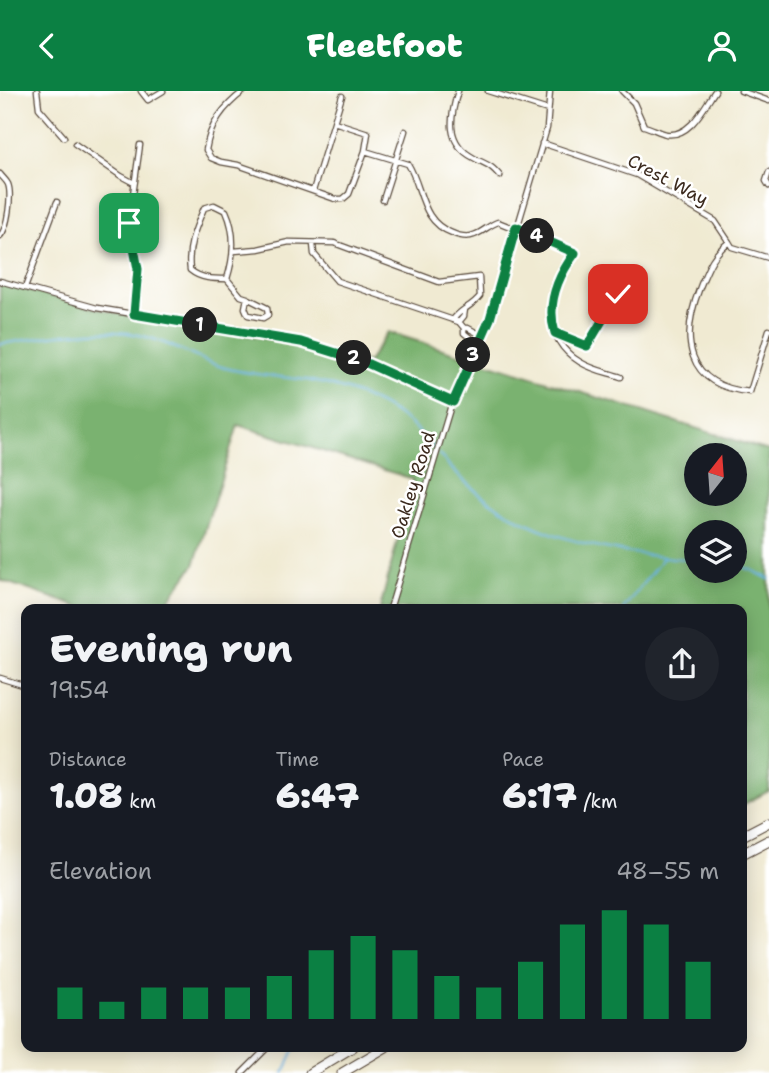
<!DOCTYPE html>
<html lang="en">
<head>
<meta charset="utf-8">
<style>
  :root { --surface:#171b24; --page:#20242c; --text:#f1f3f6; --muted:#9ea1a6; --accent:#0b8043 }
  body { margin:0; font-family:"Shantell Sans",sans-serif; background:var(--page); color:var(--text); height:100vh; display:flex; flex-direction:column; font-size:26px; white-space:nowrap }
  * { box-sizing:border-box; margin:0 }
  p { font-size:23px; color:var(--muted) }
  .icon { flex:none; width:38px; height:38px; fill:none; stroke:currentColor; stroke-width:2; stroke-linecap:round; stroke-linejoin:round }
  .map { position:relative; flex:1; overflow:hidden }
  .sheet { position:absolute; left:21px; top:513px; width:726px; height:448px; display:flex; flex-direction:column; background:var(--surface); border-radius:14px; box-shadow:0 4px 18px #0003 }
  .sheet>* { flex:none }
  .needle { width:46px; rotate:17deg }
  .buttons { position:absolute; left:684px; top:352px; display:grid; gap:14px }
  .buttons a { display:grid; place-items:center; width:63px; height:63px; border-radius:50%; background:var(--surface); box-shadow:0 4px 18px #0003; font-size:35px }
  .pin { position:absolute; display:grid; place-items:center; width:60px; height:60px; color:#fff; margin:-30px; border-radius:14px; box-shadow:0 4px 10px #0006 }
  .km { position:absolute; width:35px; height:35px; margin:-18px; border-radius:50%; background:#222; color:#fff; font-size:19px; line-height:35px; text-align:center }
  .round { display:grid; place-items:center; flex:none; width:74px; height:74px; border-radius:37px; background:var(--page) }
  .overview { display:flex; align-items:center; justify-content:space-between; height:119px; padding:0 28px }
  h1 { font-size:38px; font-weight:800; line-height:52px }
  .stats { display:grid; grid-template-columns:repeat(3,1fr); gap:10px; height:119px; padding:7px 28px }
  .stats div { display:grid; align-content:center }
  .stats b { font-size:35px; font-weight:800 }
  .stats small { font-size:19px; font-weight:400 }
  .stats p { font-size:19px }
  .chart { height:196px; padding:14px 28px }
  .chart p { display:flex; justify-content:space-between }
  .chart svg { width:100%; height:126px; margin-top:7px; stroke:var(--accent); stroke-width:6 }
  header { display:flex; justify-content:space-between; align-items:center; height:91px; padding:0 28px; background:var(--accent); color:#fff; font-size:32px; font-weight:800 }
  .map>svg:first-child { display:block }
  .forest { fill:#7ab26f; stroke:#5a6e46; stroke-width:2; fill-rule:evenodd }
  .lines { fill:none; stroke-linecap:round; stroke-linejoin:round }
  .stream { stroke:#6ab2e2; stroke-width:2 }
  .minor-casing { stroke:#564739; stroke-width:7 }
  .motorway-casing { stroke:#564739; stroke-width:11 }
  .minor { stroke:#fff; stroke-width:4.5 }
  .motorway { stroke:#fff; stroke-width:9 }
  .route-casing { stroke:#fff; stroke-width:14 }
  .route { stroke:#0b8043; stroke-width:9 }
  .labels { text-anchor:middle; dominant-baseline:central; stroke-width:5; stroke-linejoin:round; paint-order:stroke }
  .street-label { font-size:18px; fill:#3b2a1e; stroke:#fff }
</style>
</head>
<body>
<header><svg class="icon" aria-label="back" viewBox="0 0 24 24"><path d="M15 5l-7 7 7 7"/></svg>Fleetfoot<svg class="icon" aria-label="person" viewBox="0 0 24 24"><circle cx="12" cy="8" r="4"/><path d="M4 21q1-7 8-7t8 7"/></svg></header>
<div class="map">
<svg width="769" height="982" viewBox="0 0 769 982">
  <rect width="100%" height="100%" fill="#fff"/>
  <filter id="ink" filterUnits="userSpaceOnUse"><feTurbulence type="fractalNoise" baseFrequency=".0143" numOctaves="2"/><feDisplacementMap in="SourceGraphic" scale="14" xChannelSelector="R" yChannelSelector="G"/><feConvolveMatrix kernelMatrix="1 2 1 2 8 2 1 2 1" color-interpolation-filters="sRGB"/></filter>
  <filter id="wash" filterUnits="userSpaceOnUse"><feTurbulence type="fractalNoise" baseFrequency=".00686" numOctaves="4" result="noise"/><feDisplacementMap in="SourceGraphic" scale="28" xChannelSelector="R" yChannelSelector="G"/><feGaussianBlur stdDeviation="1.57" result="paint"/><feColorMatrix in="noise" values="0 0 0 0 0 0 0 0 0 0 0 0 0 0 0 0 0 1.4 0 .05"/><feComposite in="paint" operator="in"/></filter>
  <g filter="url(#wash)">
    <rect width="100%" height="100%" fill="#f0ead2"/>
    <path class="forest" d="M0,192L139,228L260,246L368,271L388,241L769,360V700L742,714V518H380L413,388L238,334L194,474L162,518H85L0,489ZM696,364H735V402H696ZM696,441H735V480H696Z"/>
    <g class="lines">
      <path class="stream" d="M0,253C41,247 86,237 127,242C162,246 190,266 222,276C249,284 279,285 307,289C357,298 403,318 435,358
        M439,363C504,444 597,461 696,469
        M735,473L752,479L769,488
        M623,518L663,467
        M284,982L295,956"/>
    </g>
  </g>
  <g filter="url(#ink)">
    <g class="lines">
      <g class="minor-casing">
        <path id="minor" d="M37,0L39,17L64,46
          M141,0L148,9L163,0
          M244,0C223,16 210,33 206,59L211,67L221,71L238,74L335,108H343L349,103L365,60L368,42L334,31L313,100
          M458,0C450,26 445,52 474,67C487,74 490,73 500,85
          M488,0L548,19
          M622,0L634,12L644,35C651,37 659,41 666,43C690,47 704,16 715,0
          M741,0L769,10
          M334,31L342,5
          M542,52L637,84L715,130L729,151
          M75,53L121,85L134,92
          M365,60L408,73C423,97 420,130 452,142C459,145 467,147 474,144C483,141 489,134 498,131L575,162C551,195 537,245 580,271C593,279 606,281 621,286
          M769,81L766,90L769,95
          M0,83C2,86 6,89 8,93C12,103 8,137 0,145
          M383,109L405,40
          M214,114L226,120C236,142 234,166 227,188C213,188 201,188 190,179C187,156 195,138 204,117Z
          M313,153L314,163L337,190L459,231L464,237V242L478,253
          M234,160L258,158L289,151L334,152L439,191L479,186L480,205C472,216 460,218 453,229
          M769,167L732,156L729,151C712,164 708,177 700,196C680,247 685,295 750,301L769,239
          M227,188L241,205L247,207
          M0,190L97,217L301,251L362,270L452,311
          M25,197L57,111
          M247,207L267,217L268,224L263,227L248,224L245,217Z
          M134,223L138,178L129,132L140,54
          M459,231L464,225L465,218
          M464,237H468L483,245
          M556,243L587,255L618,203
          M390,518L452,311L490,228L547,37L550,0
          M0,587L26,595
          M242,982L268,956"/>
      </g>
      <g class="motorway-casing">
        <path id="motorway" d="M742,745L769,731
          M742,763L769,749
          M310,982L353,956
          M342,982L386,956"/>
      </g>
      <use href="#minor" class="minor"/>
      <use href="#motorway" class="motorway"/>
    </g>
  </g>
  <g class="lines" filter="url(#ink)">
    <g class="route-casing">
      <path id="route" d="M129,132L138,178L134,223L301,251L362,270L453,311L490,228L516,136L575,162C558,185 546,213 555,242L587,255L618,203"/>
    </g>
    <use href="#route" class="route"/>
  </g>
  <g class="labels">
    <g class="street-label">
      <text transform="translate(668 89) rotate(28)">Crest Way</text>
      <text transform="translate(413 394) rotate(-73)">Oakley Road</text>
    </g>
  </g>
</svg>
<div class="buttons">
<a><svg class="needle" viewBox="-14 -14 28 28"><path d="M0-13l5 13h-10z" fill="#e53935"/><path d="M0 13l5-13h-10z" fill="#9ea1a6"/></svg></a>
<a><svg class="icon" aria-label="layers" viewBox="0 0 24 24"><path d="M12 4l9 5-9 5-9-5zM3 14l9 5 9-5"/></svg></a>
</div>
<div class="pin" style="left:129px;top:132px;background:#1e9e55"><svg class="icon" aria-label="arrive" viewBox="0 0 24 24"><path d="M6 21V4h12l-3 4 3 4H6"/></svg></div>
<div class="pin" style="left:618px;top:203px;background:#d93025"><svg class="icon" aria-label="check" viewBox="0 0 24 24"><path d="M5 12l5 5 9-10"/></svg></div>
<b class="km" style="left:200px;top:234px">1</b>
<b class="km" style="left:354px;top:267px">2</b>
<b class="km" style="left:473px;top:264px">3</b>
<b class="km" style="left:537px;top:145px">4</b>
<section class="sheet">
<div class="overview"><div><h1>Evening run</h1><p>19:54</p></div><a class="round"><svg class="icon" aria-label="share" viewBox="0 0 24 24"><path d="M12 15V3M7 8l5-5 5 5M5 13v7h14v-7"/></svg></a></div>
<div class="stats">
<div><p>Distance</p><b>1.08<small> km</small></b></div>
<div><p>Time</p><b>6:47</b></div>
<div><p>Pace</p><b>6:17<small> /km</small></b></div>
</div>
<div class="chart"><p><span>Elevation</span>48–55 m</p>
<svg viewBox="0 0 160 44" preserveAspectRatio="none"><path d="M5 44V33M15 44V38M25 44V33M35 44V33M45 44V33M55 44V29M65 44V20M75 44V15M85 44V20M95 44V29M105 44V33M115 44V24M125 44V11M135 44V6M145 44V11M155 44V24"/></svg>
</div>
</section>
</div>
</body>
</html>
